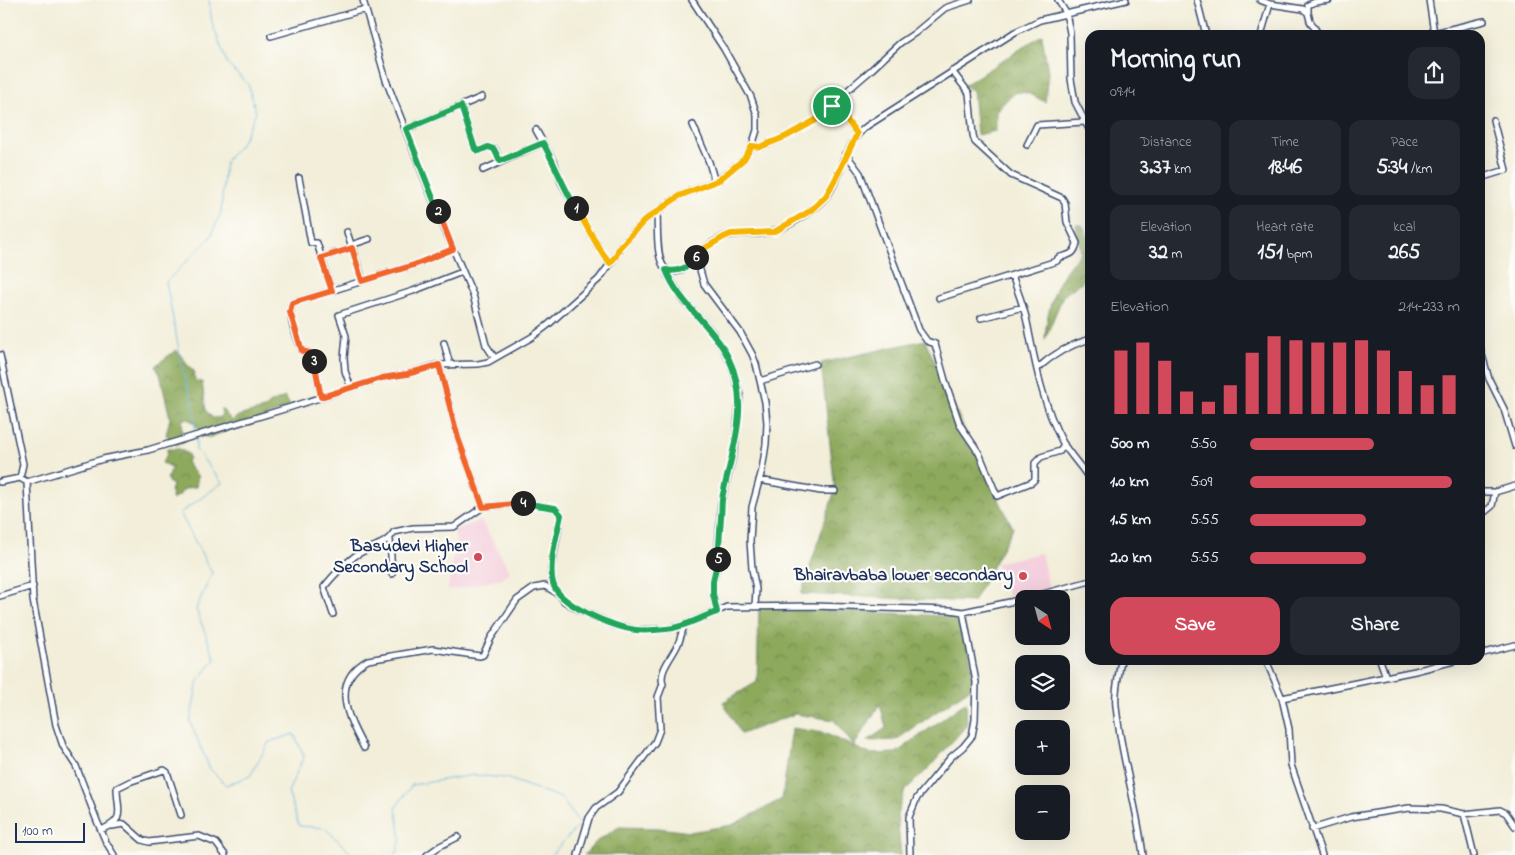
<!DOCTYPE html>
<html lang="en">
<head>
<meta charset="utf-8">
<style>
  :root { --surface:#171b24; --page:#242831; --text:#f1f3f6; --muted:#9ea1a6; --accent:#d1495b }
  body { margin:0; font-family:"Indie Flower",sans-serif; background:var(--page); color:var(--text); height:100vh; display:flex; flex-direction:column; font-size:19px; white-space:nowrap }
  * { box-sizing:border-box; margin:0 }
  p { font-size:16px; color:var(--muted) }
  .icon { flex:none; width:28px; height:28px; fill:none; stroke:currentColor; stroke-width:2; stroke-linecap:round; stroke-linejoin:round }
  .map { position:relative; flex:1; overflow:hidden }
  .drawer { position:absolute; left:1085px; top:30px; width:400px; height:635px; display:flex; flex-direction:column; background:var(--surface); border-radius:15px; box-shadow:0 5px 20px #0002 }
  .drawer>* { flex:none }
  .needle { width:32px; rotate:144deg }
  .buttons { position:absolute; left:1015px; top:590px; display:grid; gap:10px }
  .buttons a { display:grid; place-items:center; width:55px; height:55px; border-radius:10px; background:var(--surface); box-shadow:0 5px 20px #0002; font-size:25px }
  .scale { position:absolute; left:15px; bottom:12px; width:70px; box-sizing:border-box; padding-left:5px; border:2px solid #1b2f5e; border-top:0; font-size:14px; line-height:18px; white-space:nowrap; color:#1b2f5e; -webkit-text-stroke:4px #fdfcf7; paint-order:stroke }
  .pin { position:absolute; display:grid; place-items:center; width:42px; height:42px; color:#fff; margin:-21px; border:2px solid #fff; border-radius:50%; box-shadow:0 1px 5px #0007 }
  .km { position:absolute; width:25px; height:25px; margin:-12px; border-radius:50%; background:#222; color:#fff; font-size:14px; line-height:25px; text-align:center }
  .round { display:grid; place-items:center; flex:none; width:52px; height:52px; border-radius:15px; background:var(--page) }
  .overview { display:flex; align-items:center; justify-content:space-between; height:85px; padding:0 25px }
  h1 { font-size:28px; font-weight:800; line-height:38px }
  .metrics { display:grid; grid-template-columns:repeat(3,1fr); gap:8px; height:85px; padding:5px 25px }
  .metrics div { display:grid; align-content:center; border-radius:12px; background:var(--page); text-align:center }
  .metrics b { font-size:21px; font-weight:800 }
  .metrics small { font-size:14px; font-weight:400 }
  .metrics p { font-size:14px }
  .chart { height:140px; padding:10px 25px }
  .chart p { display:flex; justify-content:space-between }
  .chart svg { width:100%; height:90px; margin-top:5px; stroke:var(--accent); stroke-width:6 }
  .cta { display:flex; gap:10px; margin-top:auto; padding:10px 25px }
  .cta a { flex:1; height:58px; border-radius:15px; background:var(--accent); color:#fff; font-size:20px; font-weight:800; line-height:58px; text-align:center }
  .cta a+a { background:var(--page); color:var(--text) }
  ul { padding:0 25px; list-style:none; font-size:16px }
  li { display:grid; grid-template-columns:80px 60px 1fr; align-items:center; height:38px }
  li i { height:12px; border-radius:6px; background:var(--accent) }
  .map>svg:first-child { display:block }
  .built { fill:#f4cfdd }
  .forest { fill:url(#forest-crowns); stroke:#546c5d }
  .lines { fill:none; stroke-linecap:round; stroke-linejoin:round }
  .stream { stroke:#63b1dd; stroke-width:1 }
  .minor-casing { stroke:#3b4c70; stroke-width:8 }
  .minor { stroke:#fff; stroke-width:5 }
  .split-1-casing { stroke:#fff; stroke-width:10 }
  .split-2-casing { stroke:#fff; stroke-width:10 }
  .split-3-casing { stroke:#fff; stroke-width:10 }
  .split-4-casing { stroke:#fff; stroke-width:10 }
  .split-5-casing { stroke:#fff; stroke-width:10 }
  .split-6-casing { stroke:#fff; stroke-width:10 }
  .split-7-casing { stroke:#fff; stroke-width:10 }
  .split-1 { stroke:#f5b400; stroke-width:6 }
  .split-2 { stroke:#22a559; stroke-width:6 }
  .split-3 { stroke:#f0652b; stroke-width:6 }
  .split-4 { stroke:#f0652b; stroke-width:6 }
  .split-5 { stroke:#22a559; stroke-width:6 }
  .split-6 { stroke:#22a559; stroke-width:6 }
  .split-7 { stroke:#f5b400; stroke-width:6 }
  .poi-dot { fill:#d1495b; stroke:#fdfcf7; stroke-width:2 }
  .labels { text-anchor:middle; dominant-baseline:central; stroke-width:4.5; stroke-linejoin:round; paint-order:stroke }
  .poi-label { font-size:18px; font-weight:bold; fill:#1b2f5e; stroke:#fdfcf7; text-anchor:end }
</style>
</head>
<body>
<div class="map">
<svg width="1515" height="855" viewBox="0 0 1515 855">
  <defs>
    <pattern id="forest-crowns" width="20" height="18" patternUnits="userSpaceOnUse" patternTransform="scale(1.25)"><rect width="20" height="18" fill="#8da95c"/><path d="M2 6a3 3 0 1 1 6 0M12 15a3 3 0 1 1 6 0" fill="none" stroke="#728a4f"/></pattern>
  </defs>
  <rect width="100%" height="100%" fill="#fdfcf7"/>
  <filter id="ink" filterUnits="userSpaceOnUse"><feTurbulence type="fractalNoise" baseFrequency=".02" numOctaves="2"/><feDisplacementMap in="SourceGraphic" scale="10" xChannelSelector="R" yChannelSelector="G"/><feConvolveMatrix kernelMatrix="1 2 1 2 8 2 1 2 1" color-interpolation-filters="sRGB"/></filter>
  <filter id="wash" filterUnits="userSpaceOnUse"><feTurbulence type="fractalNoise" baseFrequency=".0096" numOctaves="4" result="noise"/><feDisplacementMap in="SourceGraphic" scale="20" xChannelSelector="R" yChannelSelector="G"/><feGaussianBlur stdDeviation="1.12" result="paint"/><feColorMatrix in="noise" values="0 0 0 0 0 0 0 0 0 0 0 0 0 0 0 0 0 1.4 0 .05"/><feComposite in="paint" operator="in"/></filter>
  <g filter="url(#wash)">
    <rect width="100%" height="100%" fill="#f2eed9"/>
    <path class="built" d="M481,520L510,572L502,579L447,591L456,542L454,530Z
      M1041,553L1049,589L1009,598L996,563Z"/>
    <path class="forest" d="M1042,35L1048,72L1045,102C1017,87 1018,88 996,111V131L977,135L973,90L963,86Z
      M1076,224L1083,226L1090,241L1083,281L1063,296L1045,339C1046,317 1052,293 1064,274C1068,266 1076,260 1081,252Z
      M925,340L967,435L1013,528L973,602L801,594L835,490L821,363Z
      M176,350C184,358 185,364 194,371L195,381L202,382L206,411L213,418L222,417L221,408L232,421L238,416L264,409L271,403L285,397L291,407L211,437H205L192,421L183,418L182,428L185,442L177,445L166,435L170,418L160,374L155,366Z
      M167,449H180L188,454L189,458L187,461L190,468L198,476L196,487C188,487 183,488 179,496H176L173,500L170,490L173,484L169,483L167,479L172,467L162,463L167,454Z
      M759,606L963,617L975,685L896,740L867,741L886,728L880,704L854,746L834,720L795,714L741,734L723,702L757,682Z
      M966,702L967,725L927,770L905,790L897,815L901,855H584L597,841L619,827L659,828L690,832L732,825L782,799L792,728L824,733L870,754L896,753Z"/>
    <g class="lines">
      <path class="stream" d="M195,434L194,408L183,371L166,282L210,238L221,212L225,162L242,142L256,112L248,84L228,65L212,23L209,0
        M196,438V450L222,483L180,513L212,573L196,609L215,659L198,681L190,722L210,769L226,785L250,776L269,742L294,734L304,756L288,792L299,826L325,828L353,855
        M396,855L401,839L396,807L412,785L473,775L506,778L561,798L580,824L551,855"/>
    </g>
  </g>
  <g filter="url(#ink)">
    <g class="lines">
      <g class="minor-casing">
        <path id="minor" d="M363,0L386,80L441,221L473,295L486,345L494,357
          M1058,0L1066,13L1070,33L1071,79L1075,102L1090,131
          M1197,0L1206,35
          M1260,0L1270,4L1303,9L1308,13L1310,21L1319,35
          M1429,0L1434,33L1484,21
          M1308,12V5L1315,2L1329,0
          M1261,35L1270,4
          M271,36L365,9
          M461,106L475,149L479,151L488,147L495,149L500,161
          M693,125L709,162L714,179L719,180
          M406,129L482,97
          M536,130L555,164L561,182L571,200L599,248L610,263
          M857,134L843,116L832,106L833,103L870,71L900,43L915,33L945,8L970,0
          M1027,145L1037,125L1084,122
          M752,146L761,147L785,137L816,120L827,107L832,106
          M846,154L860,173L919,330L927,341L935,344L946,384L960,425L979,453L997,496L1032,482L1035,479V463L1041,457L1060,451L1064,444
          M483,170L543,143
          M299,178L311,243H317L332,291
          M1480,178L1506,170L1493,120
          M657,212C658,224 655,263 667,270C682,279 695,256 704,249C709,244 717,240 723,237C735,232 752,235 765,233C783,231 814,211 826,197C844,175 843,144 867,126L1015,32L1040,20L1126,0
          M347,232L363,281
          M351,245L369,239
          M696,256L704,284L740,332L752,354L756,364L765,402L767,423L766,444L762,470L752,507L750,541L752,569L756,589L755,607
          M321,258L352,248
          M666,270L668,276L685,302L713,333L723,349L732,366L740,395L735,447L721,504L717,566L713,581V594L717,612
          M1012,275C1017,290 1024,306 1027,322C1035,363 1043,406 1063,443C1070,455 1082,467 1090,480
          M939,298L1057,261L1058,258C1069,254 1074,256 1077,243L1067,222L1065,203L1062,198L1011,175L975,142L973,135L969,93L952,71
          M981,318L1023,307
          M444,343L450,365
          M1480,348L1489,379L1504,409L1515,446
          M0,355L23,464L20,478
          M439,365L458,438L483,507L525,503L555,508L561,515L551,569L553,584L556,590L564,601L578,609L614,625L635,630L668,629L684,625L727,607L812,606L950,610L963,612L1024,599
          M1038,368C1053,354 1070,345 1090,339
          M760,381L815,364
          M351,388L345,371L344,358L346,336L339,315L413,291L462,272
          M321,397L313,357L310,353L302,351C297,337 287,317 292,303L414,265L453,249
          M759,480L821,491H835
          M0,482L20,478L27,482L33,600L56,725L63,746L76,766L97,821L106,842L114,855
          M27,482L103,459L148,450L291,407L382,378L407,374L436,365L478,364L488,362L532,337L548,325L599,279L616,256L619,248L645,220L679,196L718,180L744,159L752,146L757,130V115L751,97L724,49L692,0
          M1480,490L1482,492H1495L1515,486
          M1480,516L1492,506L1495,492
          M390,539L392,574
          M0,596L33,586
          M1025,599L1090,581
          M333,614L324,587C333,576 343,565 355,556C367,547 386,546 394,532L413,528L454,527L483,507
          M1480,654L1515,645
          M1121,660C1119,675 1114,692 1116,706C1121,757 1137,805 1143,855
          M1266,660L1282,698L1289,729L1291,765L1322,855
          M1380,660L1386,677
          M1282,698L1415,671L1458,660
          M364,748C348,718 329,682 368,660L433,649L480,656L483,655L491,638L517,600L534,588L545,586L557,593
          M1464,814L1474,855
          M112,826L124,824L142,840L149,842L199,836L216,843L225,855
          M1312,829L1351,817L1409,808L1441,809L1464,814L1500,810L1506,813L1515,826
          M101,830C127,819 117,811 117,788L129,782L164,770L167,772L181,815
          M427,855L440,846L458,837
          M578,855L589,818L596,808L618,792L655,742L660,729L658,697L663,684C658,671 673,656 678,644C681,638 682,631 684,625
          M910,855L909,817L917,798L951,757L963,747L972,736L975,720L976,682L963,612"/>
      </g>
      <use href="#minor" class="minor"/>
    </g>
  </g>
  <g class="lines" filter="url(#ink)">
    <g class="split-1-casing">
      <path id="split-1" d="M576,208L599,248L610,263L616,256L619,248L645,220L679,196L719,180L744,159L752,146L760,147L785,137L816,120L827,106H832"/>
    </g>
    <g class="split-2-casing">
      <path id="split-2" d="M438,211L406,129L461,106L475,149L479,151L488,147L494,149L500,161L543,143C555,164 563,187 576,208"/>
    </g>
    <g class="split-3-casing">
      <path id="split-3" d="M314,361L310,353L302,351L290,312L292,303L332,291L321,258L352,248L362,281L414,265L453,249L438,211"/>
    </g>
    <g class="split-4-casing">
      <path id="split-4" d="M314,361L321,397L382,378L407,374L439,365L458,438L483,507L523,503"/>
    </g>
    <g class="split-5-casing">
      <path id="split-5" d="M523,503L555,508L561,515C557,535 548,564 553,583C558,605 615,628 636,630C646,631 657,630 666,629C684,628 700,617 717,612L713,594V581L718,559"/>
    </g>
    <g class="split-6-casing">
      <path id="split-6" d="M696,257C691,267 677,273 666,270C679,304 712,325 728,357C751,403 733,447 723,494C721,502 722,509 721,517C720,531 719,545 718,559"/>
    </g>
    <g class="split-7-casing">
      <path id="split-7" d="M696,257L705,248L724,237L731,234L774,232L810,211L826,196L834,182L857,134L844,116L832,106"/>
    </g>
    <use href="#split-1" class="split-1"/>
    <use href="#split-2" class="split-2"/>
    <use href="#split-3" class="split-3"/>
    <use href="#split-4" class="split-4"/>
    <use href="#split-5" class="split-5"/>
    <use href="#split-6" class="split-6"/>
    <use href="#split-7" class="split-7"/>
  </g>
  <g class="poi-dot">
    <circle cx="478" cy="557" r="5"/>
    <circle cx="1023" cy="576" r="5"/>
  </g>
  <g class="labels">
    <g class="poi-label">
      <text x="468" y="547">Basudevi Higher<tspan x="468" dy="21">Secondary School</tspan></text>
      <text x="1013" y="576">Bhairavbaba lower secondary</text>
    </g>
  </g>
</svg>
<div class="buttons">
<a><svg class="needle" viewBox="-14 -14 28 28"><path d="M0-13l5 13h-10z" fill="#e53935"/><path d="M0 13l5-13h-10z" fill="#9ea1a6"/></svg></a>
<a><svg class="icon" aria-label="layers" viewBox="0 0 24 24"><path d="M12 4l9 5-9 5-9-5zM3 14l9 5 9-5"/></svg></a>
<a>+</a>
<a>−</a>
</div>
<div class="scale">100 m</div>
<div class="pin" style="left:832px;top:106px;background:#1e9e55"><svg class="icon" aria-label="arrive" viewBox="0 0 24 24"><path d="M6 21V4h12l-3 4 3 4H6"/></svg></div>
<b class="km" style="left:576px;top:208px">1</b>
<b class="km" style="left:438px;top:211px">2</b>
<b class="km" style="left:314px;top:361px">3</b>
<b class="km" style="left:523px;top:503px">4</b>
<b class="km" style="left:718px;top:559px">5</b>
<b class="km" style="left:696px;top:257px">6</b>
<section class="drawer">
<div class="overview"><div><h1>Morning run</h1><p>09:14</p></div><a class="round"><svg class="icon" aria-label="share" viewBox="0 0 24 24"><path d="M12 15V3M7 8l5-5 5 5M5 13v7h14v-7"/></svg></a></div>
<div class="metrics">
<div><p>Distance</p><b>3.37<small> km</small></b></div>
<div><p>Time</p><b>18:46</b></div>
<div><p>Pace</p><b>5:34<small> /km</small></b></div>
</div>
<div class="metrics">
<div><p>Elevation</p><b>32<small> m</small></b></div>
<div><p>Heart rate</p><b>151<small> bpm</small></b></div>
<div><p>kcal</p><b>265</b></div>
</div>
<div class="chart"><p><span>Elevation</span>214–233 m</p>
<svg viewBox="0 0 160 44" preserveAspectRatio="none"><path d="M5 44V13M15 44V9M25 44V18M35 44V33M45 44V38M55 44V30M65 44V14M75 44V6M85 44V8M95 44V9M105 44V9M115 44V8M125 44V13M135 44V23M145 44V30M155 44V25"/></svg>
</div>
<ul>
<li><b>500 m</b>5:50<i style="width:59%"></i></li>
<li><b>1.0 km</b>5:09<i style="width:96%"></i></li>
<li><b>1.5 km</b>5:55<i style="width:55%"></i></li>
<li><b>2.0 km</b>5:55<i style="width:55%"></i></li>
</ul>
<div class="cta"><a>Save</a><a>Share</a></div>
</section>
</div>
</body>
</html>
